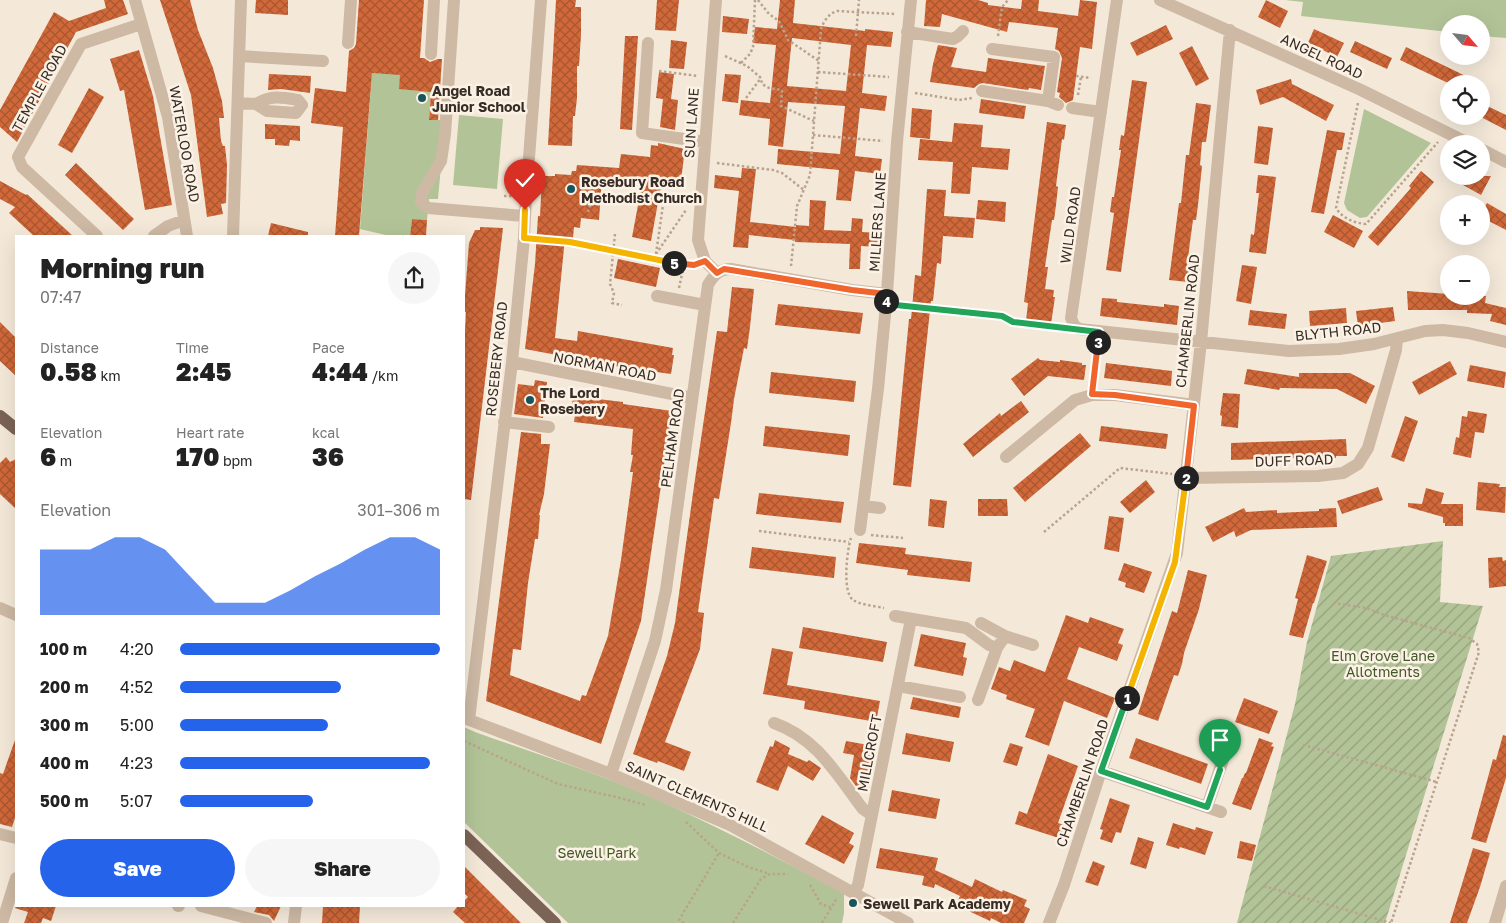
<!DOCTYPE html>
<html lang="en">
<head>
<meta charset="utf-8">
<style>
  :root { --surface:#fff; --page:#f6f6f6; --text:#222; --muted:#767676; --accent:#2563eb }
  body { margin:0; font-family:"Golos Text",sans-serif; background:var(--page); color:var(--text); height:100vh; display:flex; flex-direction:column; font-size:19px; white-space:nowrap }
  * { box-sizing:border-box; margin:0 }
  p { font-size:16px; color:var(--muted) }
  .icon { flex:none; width:28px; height:28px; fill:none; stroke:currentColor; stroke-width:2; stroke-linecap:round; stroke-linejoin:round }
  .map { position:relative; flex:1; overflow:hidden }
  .details { position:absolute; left:15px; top:235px; width:450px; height:672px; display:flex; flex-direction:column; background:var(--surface); border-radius:0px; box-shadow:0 5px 20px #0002 }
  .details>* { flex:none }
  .needle { width:32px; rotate:118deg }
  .fabs { position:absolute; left:1440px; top:15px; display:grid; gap:10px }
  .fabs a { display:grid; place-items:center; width:50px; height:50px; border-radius:50%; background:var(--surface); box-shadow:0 5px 20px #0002; font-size:25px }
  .pin { position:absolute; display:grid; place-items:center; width:42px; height:42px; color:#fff; margin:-51px -21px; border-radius:50% 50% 50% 0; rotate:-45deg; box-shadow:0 0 5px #0007 }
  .pin .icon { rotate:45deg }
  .km { position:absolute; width:25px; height:25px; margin:-12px; border-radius:50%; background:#222; color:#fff; font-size:14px; line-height:25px; text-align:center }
  .round { display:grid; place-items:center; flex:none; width:52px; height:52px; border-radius:26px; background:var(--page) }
  .summary { display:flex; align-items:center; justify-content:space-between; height:85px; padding:0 25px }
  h1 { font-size:28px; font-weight:800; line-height:38px }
  .stats { display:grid; grid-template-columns:repeat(3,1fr); gap:8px; height:85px; padding:5px 25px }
  .stats div { display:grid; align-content:center }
  .stats b { font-size:25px; font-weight:800 }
  .stats small { font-size:14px; font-weight:400 }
  .stats p { font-size:14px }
  .chart { height:140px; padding:10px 25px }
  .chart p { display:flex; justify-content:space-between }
  .chart svg { width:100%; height:90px; margin-top:5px; fill:var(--accent); opacity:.7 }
  .button { display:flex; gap:10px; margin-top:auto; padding:10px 25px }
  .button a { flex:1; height:58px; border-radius:30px; background:var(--accent); color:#fff; font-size:20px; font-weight:800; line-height:58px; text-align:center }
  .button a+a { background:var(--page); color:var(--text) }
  ul { padding:0 25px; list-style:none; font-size:16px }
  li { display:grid; grid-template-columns:80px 60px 1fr; align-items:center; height:38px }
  li i { height:12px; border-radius:6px; background:var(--accent) }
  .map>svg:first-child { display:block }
  .green { fill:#b2c497 }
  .garden { fill:url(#garden-furrows) }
  .building { fill:url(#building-cross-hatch); fill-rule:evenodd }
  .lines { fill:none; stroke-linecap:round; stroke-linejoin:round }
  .path { stroke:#b9a38e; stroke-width:2.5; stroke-dasharray:2.5 2.5; stroke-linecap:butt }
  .minor { stroke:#cdb9a4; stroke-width:12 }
  .major { stroke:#7b6456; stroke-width:12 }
  .split-1-casing { stroke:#fff; stroke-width:10 }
  .split-2-casing { stroke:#fff; stroke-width:10 }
  .split-3-casing { stroke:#fff; stroke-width:10 }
  .split-4-casing { stroke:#fff; stroke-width:10 }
  .split-5-casing { stroke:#fff; stroke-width:10 }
  .split-6-casing { stroke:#fff; stroke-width:10 }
  .split-1 { stroke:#22a559; stroke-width:6 }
  .split-2 { stroke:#f5b400; stroke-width:6 }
  .split-3 { stroke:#f0652b; stroke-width:6 }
  .split-4 { stroke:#22a559; stroke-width:6 }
  .split-5 { stroke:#f0652b; stroke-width:6 }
  .split-6 { stroke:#f5b400; stroke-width:6 }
  .poi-dot { fill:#18545c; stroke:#fbf2e5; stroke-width:2 }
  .labels { text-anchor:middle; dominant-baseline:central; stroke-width:5; stroke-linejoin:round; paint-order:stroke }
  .street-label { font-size:14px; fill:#372d26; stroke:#fbf2e5 }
  .poi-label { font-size:14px; font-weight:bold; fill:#372d26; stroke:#fbf2e5; text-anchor:start }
  .park-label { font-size:14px; fill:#435828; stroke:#fbf2e5 }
</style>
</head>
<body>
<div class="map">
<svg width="1506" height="923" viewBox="0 0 1506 923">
  <defs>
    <pattern id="garden-furrows" width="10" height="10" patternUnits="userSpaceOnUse" patternTransform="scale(1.25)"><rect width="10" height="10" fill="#b2c497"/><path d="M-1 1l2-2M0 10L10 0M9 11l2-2" fill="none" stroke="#92a07b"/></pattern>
    <pattern id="building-cross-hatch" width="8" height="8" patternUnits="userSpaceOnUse" patternTransform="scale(1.25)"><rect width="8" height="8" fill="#d16839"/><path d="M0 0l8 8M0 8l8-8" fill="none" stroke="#aa5630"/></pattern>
  </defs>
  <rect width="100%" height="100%" fill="#f4e9d9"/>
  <path class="green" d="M1285,0H1506V38L1481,36V24H1449V32L1301,16L1303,2Z
    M372,73L432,74L429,120H441L447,100L438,199H429L427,220L412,219L410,236H390L360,229Z
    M1364,109L1431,143L1367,217L1360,218L1347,210L1344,203Z
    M459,115L503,119L497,189L453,185Z
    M464,727L475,732C537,754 601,774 660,801C723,829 783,861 844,893V913L842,923H568L464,822Z"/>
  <path class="garden" d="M1443,541L1440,602L1483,606L1385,923H1237L1295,704L1307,642L1331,556Z"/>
  <path class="building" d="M104,0H123L128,14L76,32L17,142L0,127V110L54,12L69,21L106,8Z
    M160,0H190L198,30L213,68L222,101L224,118H219L221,141L223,146H225L227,165L226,203L221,204L223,214L207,217L191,95Z
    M256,0H288V15L255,13Z
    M359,0H424L420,58H424L430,62L438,59H442L438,120H429L431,92L399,89L400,75L372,73L359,236H335L343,127L311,123L315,88L346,92L349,51L354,48L356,44Z
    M556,0H576L575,7H581V35L579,66H577V98L575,116H573L572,146L548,145Z
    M657,0H679L676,31L655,30Z
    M780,0H795L793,23L865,31V29L893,32L891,47L867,45L862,93L887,96L885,111L860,108L855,156L882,159L880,174L855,171L851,201L836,200L839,170L777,164L778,149L840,154L845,106L788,102L783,147L768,145L770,119L739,115L741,100L770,103L776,45L753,43L755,27L777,29ZM792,38L851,45L846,91L787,86Z
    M926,0H978L988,3V5L1021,9L1022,0H1039L1038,11L1078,16L1080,0L1097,2L1092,49L1080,47L1073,100L1066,103L1059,97L1060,93L1057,92L1062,58L1059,51L1055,49L1058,28L1009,22L1007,32L942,14L940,27L924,26Z
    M1266,0L1288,11L1280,28L1258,17Z
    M723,16L749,19L747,34L722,32Z
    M1166,25L1173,39L1137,56L1130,43Z
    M1314,29L1344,43L1337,57L1308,43Z
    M625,36H638L632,130L620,129Z
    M671,40L687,42L684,69L669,68Z
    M1355,41L1392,58L1387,69L1350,52Z
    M938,45L957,48L951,67L986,72L988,58L1045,66L1041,90L1029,88L1028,90L983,83L979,84L974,88L930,82L933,64Z
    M1192,46L1209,79L1196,86L1179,53Z
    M1406,47L1482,84H1450L1400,60Z
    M139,50L153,96L172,205L145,210L124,90L120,91L110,59Z
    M659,72L674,74L671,99L678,100L675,130L660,127L663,99L656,98Z
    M269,74L311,76L310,93L281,89L268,90Z
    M725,74L741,75L738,103L722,101Z
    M1291,79L1292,84L1334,105L1326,121L1283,97L1260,105L1256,90Z
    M1132,80L1147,82L1121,272L1106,270L1114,213L1110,212L1112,197H1114L1121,150H1119L1121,135L1124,136Z
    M89,88L104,97L72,153L58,145Z
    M981,99L1026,106L1024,119L979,113Z
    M1196,103L1211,105L1206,142H1202L1200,165L1202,166L1198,205L1196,220H1193L1190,242L1187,267H1190L1188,282L1169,280L1179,203H1181L1186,155H1189Z
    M1483,104L1506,115V130L1479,116H1481V108Z
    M912,108L932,110L930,139L910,137Z
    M1047,122L1066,125L1064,140L1062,139L1056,186L1058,187L1056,205L1054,220H1052L1045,267H1048L1045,289L1054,290L1053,297H1055L1051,324L1026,321L1028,303L1024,302Z
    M954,123L983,125L981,147L1010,149L1008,170L972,167L970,194L951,193L953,162L918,160L920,139L952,142Z
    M265,124L300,126V141L290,140L289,146L275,145V139H265Z
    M1258,126L1273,128L1268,165L1254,163Z
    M1327,130L1345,133L1342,150H1337L1324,214L1311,212Z
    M658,143L685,149L680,188L661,186L651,241L632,237L642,184L602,178L599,220L581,218L580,228L574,227L573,238H565L555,338L577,341L578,331L673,348L672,355H674L671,374L620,367L525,349L535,264L538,216H540L542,177H544V176H555V174L571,175L572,171H576L577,165L619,168L621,154L650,157L651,145L658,146Z
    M76,163L134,219L123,230L65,175Z
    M742,168L756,169L750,222L796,227V225L809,226L810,200L826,201L824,230L851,231L852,218L863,219L862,232L879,233L878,247L861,246L860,269H849L850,244L795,242V240L749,235L748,248L733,247L739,191L714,188L715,175L741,178Z
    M1421,171L1434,182L1378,246L1368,237L1411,188L1409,186Z
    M1258,175L1276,177L1266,254L1249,252L1251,234L1254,235L1259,193H1256Z
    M1447,176H1491L1481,195Z
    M0,181L26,195L27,194L73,236H34L9,213L15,207L0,199Z
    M927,189L946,190L944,216L975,218L973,238L943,236L941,264L937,263L933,301H931L911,487L893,485L909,319H911L915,275L921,276Z
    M978,200L1006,202L1005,222L976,219Z
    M1487,203L1506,214V230L1481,217V213Z
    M1333,215L1363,231L1354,248L1324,232Z
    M412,219L427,220L426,236H410Z
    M271,223L308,232V236H268Z
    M480,227L503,228L471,500L464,499V350L466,312H464V309L469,243L475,230H480Z
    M618,259L660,268L656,287L614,278Z
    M1242,265L1257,267L1251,304L1236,301Z
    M732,287L754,289L750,327L747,349L744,348L734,399L731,423L719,499L714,498L698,612L704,613L700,649L665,742L691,752L684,771L658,761L657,763L633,754L667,656L675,623L694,486L717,331L727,332Z
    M1407,291L1449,294V296H1486L1485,303L1506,308V325L1490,321L1492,314L1467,313V310H1408Z
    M1102,298L1117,299V302L1164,307V304L1179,306L1177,325L1100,316Z
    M778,304L863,313L860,334L775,325Z
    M1393,307L1395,321L1358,326L1356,311Z
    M1346,308L1347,323L1310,326L1309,311Z
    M1250,310L1287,314L1285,329L1248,325Z
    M0,322L16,338V376L0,361Z
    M1038,358L1040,360L1060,362V360L1082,363V365H1086L1084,380L1048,376L1024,396L1011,379Z
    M1450,361L1457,374L1419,395L1412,382Z
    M1106,363L1172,371L1171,386L1104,378Z
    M1470,365L1506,372L1504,388L1467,381Z
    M1247,369L1299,377V373H1350L1375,386L1366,404L1337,389L1280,388L1279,390L1244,384Z
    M771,372L856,381L854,402L769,393Z
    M535,380L547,382L543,418L514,414L518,384L534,386Z
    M1223,393L1240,394L1238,428L1221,426L1222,416L1220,415Z
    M573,396L623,402V404L672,411L641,621L601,744L486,701L521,432L541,434V444H550L544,494L539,515H540L538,539H535L528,583L521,650L513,649L510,675L580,701L582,695L586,696L608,636L621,560L633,472H630L633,455H631L633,429L574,422L575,414H571Z
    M1021,401L1029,412L973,457L963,444L1000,413L1001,416Z
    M1468,411L1487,414L1484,433L1475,432L1471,458L1453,454L1456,437L1459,438L1462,416L1467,417Z
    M1405,416L1418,421L1404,462L1391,457Z
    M765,426L850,435L848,456L763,446Z
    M1101,426L1168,434L1166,449L1099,441Z
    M1080,433L1091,446L1025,502L1013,488Z
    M1346,439L1347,456H1336V458H1324V457L1231,460V443Z
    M6,457L10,462L16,459V509L0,494V463Z
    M1146,480L1155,492L1130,513L1120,502Z
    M1478,482L1500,484L1499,487H1506L1505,513L1476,510Z
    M1378,487L1383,500L1342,514L1337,501Z
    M1426,488L1444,493L1441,504H1463V526H1445V523H1443V517L1408,507V503L1422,504Z
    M759,493L844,502L841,523L756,514Z
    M930,499L947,501L944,528L928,526Z
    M978,499H1007L1008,516H978Z
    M1244,508L1246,512L1277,510V513L1319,511V509L1336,508L1337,527L1251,530L1236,537L1234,531L1213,542L1205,527Z
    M1109,516L1124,518L1119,552L1104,549Z
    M859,543L906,548L905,554L972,562L970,582L907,575L908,570L856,563Z
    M752,547L836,557L834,578L749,568Z
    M1307,555L1327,561L1314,603H1313L1303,638L1289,635L1298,599L1295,598Z
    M1502,557L1503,561L1506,560V586L1489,588L1488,558Z
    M1124,563L1152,572L1144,593L1125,587L1126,583L1118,580Z
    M1188,570L1207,575L1199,609L1184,653L1182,664L1178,676L1174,675L1158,721L1138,714L1172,611L1177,613Z
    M1066,615L1088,623L1090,617L1124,629L1118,643L1123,645L1117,661L1079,647L1067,679L1115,698L1107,718L1064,701L1049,746L1025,737L1035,709L1006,699L1007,695L991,689L999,667L1010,671L1014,660L1045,672Z
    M803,627L887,642L883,662L799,648Z
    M921,634L966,643L963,657L967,658L963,676L914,666Z
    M772,648L793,652L787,685L880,701L876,722L804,709L805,701L763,694Z
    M913,697L961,707L959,718L910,709Z
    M1244,698L1278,711L1269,734L1235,722Z
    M906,733L954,742L950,762L902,754Z
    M1503,735L1506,736V778L1486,843L1471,839L1493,759L1496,760Z
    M1136,738L1208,764L1201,784L1129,758Z
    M1259,738L1273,743L1271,746L1274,747L1251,810L1232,804L1242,778H1243L1245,773H1246Z
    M15,740L16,741V815L12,827L0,824V773L3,774Z
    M775,740L790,748L788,754L807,762L809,760L821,768L813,781L788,766L778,791L756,782L770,746L773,747Z
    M846,741L874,746L866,788L856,786L850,778L854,755L843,753Z
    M1010,743L1023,747L1017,766L1003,762Z
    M1048,754L1078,766L1058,823L1070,827L1065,840L1015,824L1019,811L1027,814Z
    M892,790L940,799L936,819L888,811Z
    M1110,798L1130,805L1121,833L1116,832L1112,843L1100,839L1103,830L1100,829Z
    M822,815L854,833L849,843L854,846L844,864L805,844Z
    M1173,823L1195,830L1196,827L1213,832L1205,855L1180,847L1179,849L1166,845Z
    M1138,837L1154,842L1146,869L1130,864Z
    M1240,841L1256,845L1252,861L1237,858Z
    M880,848L938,858L935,870L972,887L975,879L1002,892L1003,890L1027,900L1024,906L1030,909L1024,923H1001L991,918L990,921L956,905L960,896L935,884L934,888L922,885L924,876L876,868Z
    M1473,848L1490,853L1480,887L1467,923H1450Z
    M1093,861L1105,866L1098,886L1085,882Z
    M464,866L521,923H465L453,912L458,906H464V901L468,897L464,893Z
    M16,906H56L51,921L43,918L41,923H24L28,912L15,908Z
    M257,906H281L274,921L269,915L254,912Z
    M323,906H360L359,923H322Z"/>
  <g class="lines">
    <path class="path" d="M758,0L769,14L779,21L788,40L819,61
      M856,36L859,0
      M998,36L1002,7L1008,0
      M725,56L747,66L761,78L762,84L769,88L782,90L781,106L814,121
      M741,63L750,54L753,47L755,0
      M659,71L698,76
      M818,72L889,77
      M1076,76L1091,78
      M915,93L959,100L972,98
      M1078,95L1081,77
      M746,98L761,78
      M1358,103L1336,208C1342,218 1354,223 1366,224L1438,142
      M813,135L883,141
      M717,163L773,170L782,173L804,190
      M504,196H514
      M588,212L590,205
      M615,234L610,284L614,293L612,303L622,305
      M537,239L570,242L692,265
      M656,254L664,198L688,201
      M655,259L656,254L686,210
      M791,266L797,206L810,175L821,29C824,21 828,14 837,11L895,14
      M679,288L684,265
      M900,305L1002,316L1013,322L1060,327
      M1093,382L1098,343
      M759,531L849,542
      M1044,532L1120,468L1172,474
      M871,535L903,538
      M851,538C847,550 842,592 853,600C861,605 875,606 884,608
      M1333,603L1367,608L1384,615L1469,638L1477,644L1479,652L1391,923
      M464,741L558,784L616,797L646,805
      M1303,745L1437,782
      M686,822L719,853L748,867L770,874
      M810,885L821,904L832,908
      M1264,886L1391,923
      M684,923L679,920L719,853
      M733,923L761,879L770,874H788
      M822,923L837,898"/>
    <path class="minor" d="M135,0L168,117L187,236
      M454,0L445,134L441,161L422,193L421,202L428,208L524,216
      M716,0L698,240L705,261L717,273
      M1117,0L1071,318L1074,325L1079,329L1289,351L1339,349L1374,344L1425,331L1443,330L1468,333L1506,342
      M1160,0L1361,90L1470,144
      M907,32L953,39L958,36L963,31
      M348,43L351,0
      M648,43L642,133L705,142
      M992,49L1054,57L1048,101
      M431,54L434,0
      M239,56L323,61
      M982,91L1048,101L1058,105
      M238,103L256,104L267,111L296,113L302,105L298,100C281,97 271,95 256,104
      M1072,108L1101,112
      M1481,149L1506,162
      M97,236L22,167L18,157L81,44L141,24
      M154,236L168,226L184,220
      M233,236L241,0
      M657,296L705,305
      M512,362L692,398
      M504,422L549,427
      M1006,457L1075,400L1092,395H1115L1194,405
      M1186,478L1318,476L1343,473L1358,464L1368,448L1396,350L1397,339
      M863,506L880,508
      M860,530L878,389L887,294L897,142L911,0
      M0,608L16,615
      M895,616L966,628L989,645L997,648L1005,636
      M981,623L1005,636L1033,645
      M898,686L960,697
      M978,700L997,648
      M464,718L611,774L730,825L908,923
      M469,720L512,362L524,238L526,197L541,0
      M774,723C817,738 837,775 863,809L872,815
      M1101,771L1221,812
      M611,774L655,641L666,590L708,285C713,276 719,269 731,269L852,290L887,294
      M1207,807L1232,733
      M0,834L16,838
      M854,892L858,885L911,619
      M178,906H179
      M201,906L266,923
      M2,923L16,878
      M294,923L296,906
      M1049,923L1064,885L1101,771L1177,553L1201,342L1230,30
      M1495,923L1506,886"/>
    <path class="major" d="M0,416L16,429
      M464,835L555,923"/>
  </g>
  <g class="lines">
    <g class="split-1-casing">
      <path id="split-1" d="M1127,698L1101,771L1207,807L1220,770"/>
    </g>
    <g class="split-2-casing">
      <path id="split-2" d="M1127,698L1175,562L1186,478"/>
    </g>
    <g class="split-3-casing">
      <path id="split-3" d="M1098,342L1092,394L1115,395L1194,406L1186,478"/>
    </g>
    <g class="split-4-casing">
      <path id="split-4" d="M886,301V304L1002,316L1013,322L1099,332L1098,342"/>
    </g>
    <g class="split-5-casing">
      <path id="split-5" d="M674,263L694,265L705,261L717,273L724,269L731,270L852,290L887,294L886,301"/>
    </g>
    <g class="split-6-casing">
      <path id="split-6" d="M525,210L524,238L570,242L674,263"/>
    </g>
    <use href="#split-1" class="split-1"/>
    <use href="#split-2" class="split-2"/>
    <use href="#split-3" class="split-3"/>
    <use href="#split-4" class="split-4"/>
    <use href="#split-5" class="split-5"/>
    <use href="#split-6" class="split-6"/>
  </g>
  <g class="poi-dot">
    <circle cx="422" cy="98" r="5"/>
    <circle cx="571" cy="189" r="5"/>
    <circle cx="530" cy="400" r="5"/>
    <circle cx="853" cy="903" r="5"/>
  </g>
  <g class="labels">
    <g class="street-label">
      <text transform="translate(1322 56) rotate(25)">ANGEL ROAD</text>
      <text transform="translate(39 88) rotate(-61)">TEMPLE ROAD</text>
      <text transform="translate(691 123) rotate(-86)">SUN LANE</text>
      <text transform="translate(185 144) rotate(80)">WATERLOO ROAD</text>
      <text transform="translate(877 222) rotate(-86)">MILLERS LANE</text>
      <text transform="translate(1070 225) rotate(-82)">WILD ROAD</text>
      <text transform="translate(1187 321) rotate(-84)">CHAMBERLIN ROAD</text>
      <text transform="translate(1338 331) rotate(-6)">BLYTH ROAD</text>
      <text transform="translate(496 359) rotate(-84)">ROSEBERY ROAD</text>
      <text transform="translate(605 366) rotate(11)">NORMAN ROAD</text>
      <text transform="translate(672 438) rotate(-82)">PELHAM ROAD</text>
      <text transform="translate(1294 460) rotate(-2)">DUFF ROAD</text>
      <text transform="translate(869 753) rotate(-79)">MILLCROFT</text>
      <text transform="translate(1082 783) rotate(-71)">CHAMBERLIN ROAD</text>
      <text transform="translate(697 796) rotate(24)">SAINT CLEMENTS HILL</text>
    </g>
    <g class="poi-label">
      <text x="432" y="90">Angel Road<tspan x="432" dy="16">Junior School</tspan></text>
      <text x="581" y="181">Rosebury Road<tspan x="581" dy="16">Methodist Church</tspan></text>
      <text x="540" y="392">The Lord<tspan x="540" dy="16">Rosebery</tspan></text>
      <text x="863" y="903">Sewell Park Academy</text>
    </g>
    <g class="park-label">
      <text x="1383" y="655">Elm Grove Lane<tspan x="1383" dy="16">Allotments</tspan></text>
      <text x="597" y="852">Sewell Park</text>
    </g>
  </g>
</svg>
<div class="fabs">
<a><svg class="needle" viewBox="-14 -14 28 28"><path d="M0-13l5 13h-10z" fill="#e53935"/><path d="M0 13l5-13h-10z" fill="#767676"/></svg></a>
<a><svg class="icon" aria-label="locate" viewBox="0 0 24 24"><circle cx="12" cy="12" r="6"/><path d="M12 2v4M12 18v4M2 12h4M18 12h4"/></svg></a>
<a><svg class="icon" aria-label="layers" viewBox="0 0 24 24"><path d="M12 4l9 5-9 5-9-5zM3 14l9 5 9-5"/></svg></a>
<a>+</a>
<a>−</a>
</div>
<div class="pin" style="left:1220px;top:770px;background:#1e9e55"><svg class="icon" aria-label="arrive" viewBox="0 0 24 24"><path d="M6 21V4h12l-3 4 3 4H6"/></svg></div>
<div class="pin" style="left:525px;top:210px;background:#d93025"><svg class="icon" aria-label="check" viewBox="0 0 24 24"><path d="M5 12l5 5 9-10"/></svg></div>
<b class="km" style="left:1127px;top:698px">1</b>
<b class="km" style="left:1186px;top:478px">2</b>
<b class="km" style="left:1098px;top:342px">3</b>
<b class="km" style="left:886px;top:301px">4</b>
<b class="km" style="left:674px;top:263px">5</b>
<section class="details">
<div class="summary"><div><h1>Morning run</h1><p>07:47</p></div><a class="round"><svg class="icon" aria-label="share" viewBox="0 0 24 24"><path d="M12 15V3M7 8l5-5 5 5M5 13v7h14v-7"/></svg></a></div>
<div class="stats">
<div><p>Distance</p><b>0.58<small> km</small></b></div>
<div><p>Time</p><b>2:45</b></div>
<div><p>Pace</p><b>4:44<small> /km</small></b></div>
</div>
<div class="stats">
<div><p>Elevation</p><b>6<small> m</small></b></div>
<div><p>Heart rate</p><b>170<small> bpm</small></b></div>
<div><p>kcal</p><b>36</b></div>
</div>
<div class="chart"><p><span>Elevation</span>301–306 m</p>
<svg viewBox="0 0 160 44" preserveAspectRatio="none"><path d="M0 44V12L10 12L20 12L30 6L40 6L50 12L60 25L70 38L80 38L90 38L100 32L110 25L120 19L130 12L140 6L150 6L160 12V44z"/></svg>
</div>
<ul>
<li><b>100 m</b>4:20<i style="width:100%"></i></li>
<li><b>200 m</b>4:52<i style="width:62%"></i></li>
<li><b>300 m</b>5:00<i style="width:57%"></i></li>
<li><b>400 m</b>4:23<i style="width:96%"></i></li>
<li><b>500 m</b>5:07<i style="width:51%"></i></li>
</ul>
<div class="button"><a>Save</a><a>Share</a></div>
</section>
</div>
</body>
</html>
